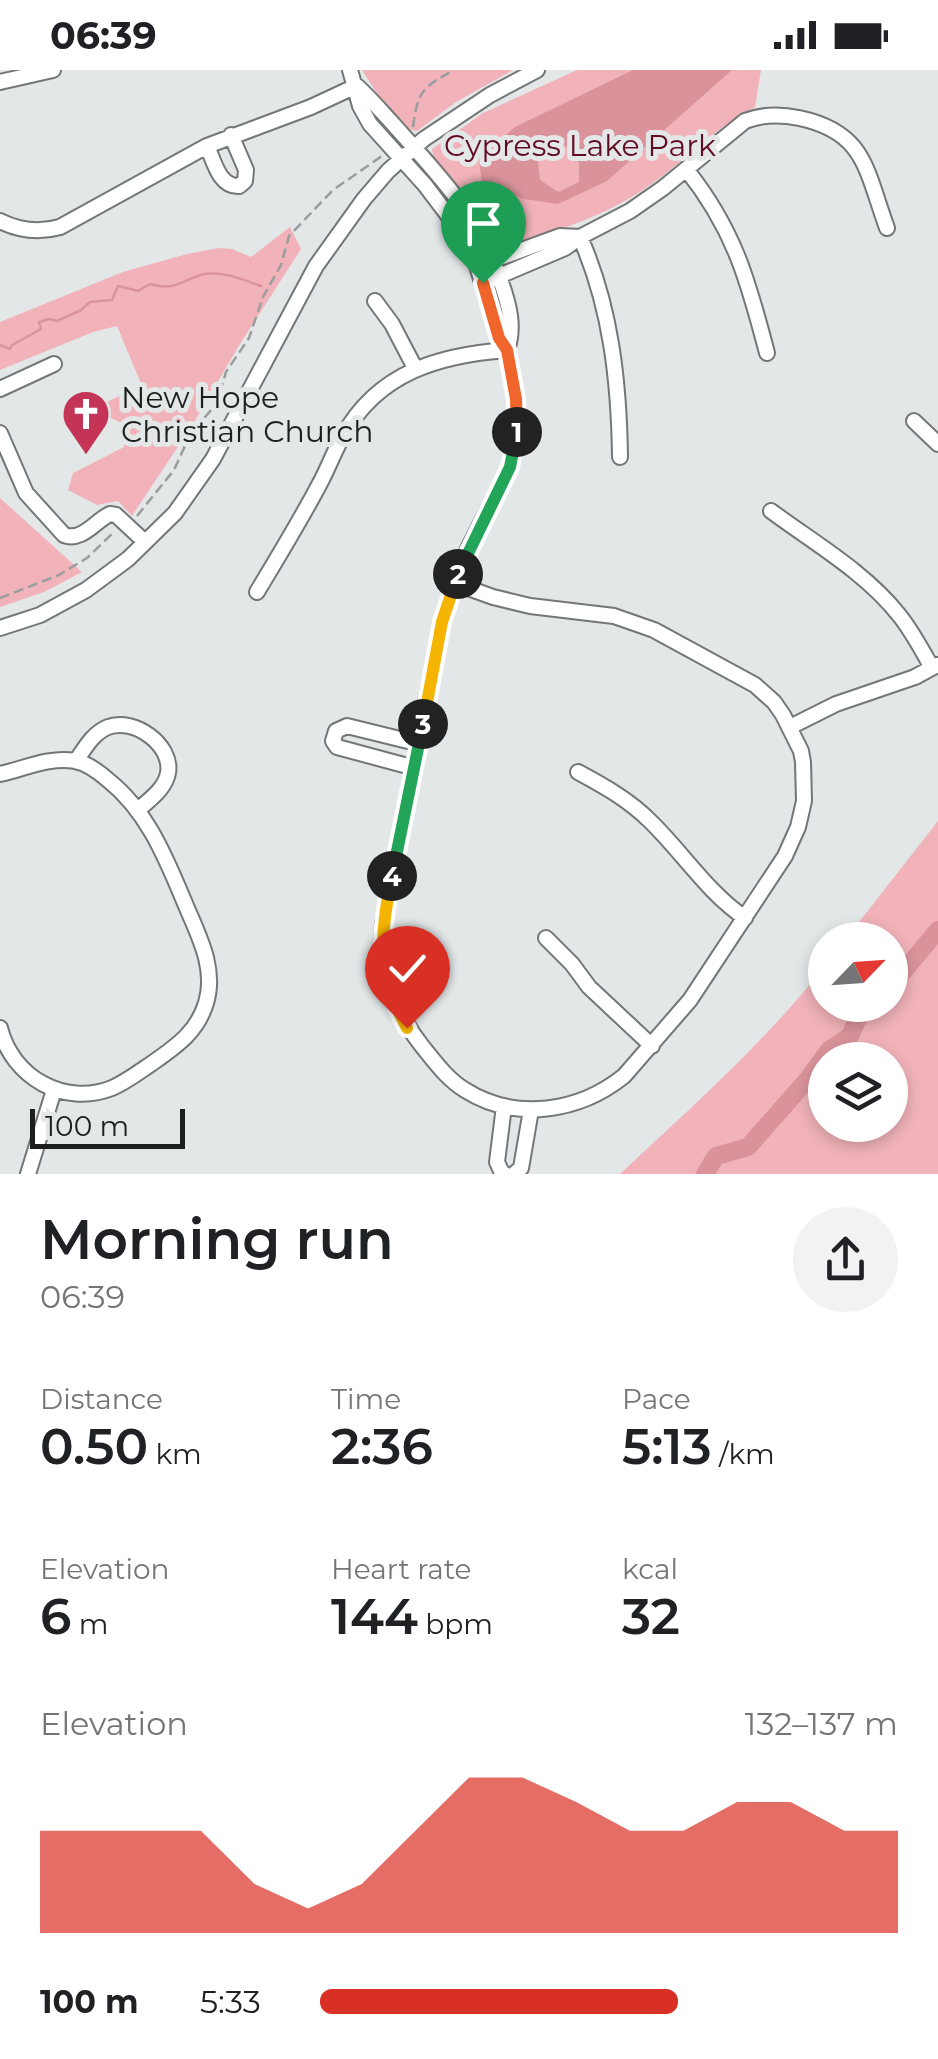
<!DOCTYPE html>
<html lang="en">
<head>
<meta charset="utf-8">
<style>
  :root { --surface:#fff; --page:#f2f2f2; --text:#202124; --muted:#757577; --accent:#d93025 }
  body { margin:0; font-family:Montserrat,sans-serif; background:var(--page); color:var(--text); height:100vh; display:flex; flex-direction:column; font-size:38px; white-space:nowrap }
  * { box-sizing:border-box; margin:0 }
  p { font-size:32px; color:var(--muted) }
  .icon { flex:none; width:55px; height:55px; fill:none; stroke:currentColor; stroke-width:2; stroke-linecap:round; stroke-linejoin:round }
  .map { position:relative; height:1104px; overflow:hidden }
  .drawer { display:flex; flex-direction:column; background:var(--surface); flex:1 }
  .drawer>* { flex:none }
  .needle { width:65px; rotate:65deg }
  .tools { position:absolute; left:808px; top:852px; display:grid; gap:20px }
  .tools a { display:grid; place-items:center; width:100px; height:100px; border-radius:50%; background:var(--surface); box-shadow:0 5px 15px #0003; font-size:50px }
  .scale { position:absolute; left:30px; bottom:25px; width:155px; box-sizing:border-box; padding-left:10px; border:5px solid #1d1e1e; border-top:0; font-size:28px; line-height:35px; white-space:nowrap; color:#1d1e1e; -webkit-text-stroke:8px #e3e7e8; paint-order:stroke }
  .pin { position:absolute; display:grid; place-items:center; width:85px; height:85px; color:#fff; margin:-102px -42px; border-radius:50% 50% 50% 0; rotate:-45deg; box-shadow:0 0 10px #0007 }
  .pin .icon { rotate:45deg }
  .km { position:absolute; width:50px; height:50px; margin:-25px; border-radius:50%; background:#222; color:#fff; font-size:28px; line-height:50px; text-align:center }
  .round { display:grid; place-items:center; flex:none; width:105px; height:105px; border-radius:52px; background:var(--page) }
  .headline { display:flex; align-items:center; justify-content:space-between; height:170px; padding:0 40px }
  h1 { font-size:55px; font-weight:600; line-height:75px }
  .stats { display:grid; grid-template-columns:repeat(3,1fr); gap:15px; height:170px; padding:10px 40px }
  .stats div { display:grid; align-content:center }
  .stats b { font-size:50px; font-weight:600 }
  .stats small { font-size:28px; font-weight:400 }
  .stats p { font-size:28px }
  .chart { height:280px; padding:20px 40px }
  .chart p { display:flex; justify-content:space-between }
  .chart svg { width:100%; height:180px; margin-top:10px; fill:var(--accent); opacity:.7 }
  ul { padding:0 40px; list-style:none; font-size:32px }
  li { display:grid; grid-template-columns:160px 120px 1fr; align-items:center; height:75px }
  li i { height:25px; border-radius:12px; background:var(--accent) }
  .status { display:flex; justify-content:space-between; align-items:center; height:70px; padding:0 50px; background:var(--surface); direction:ltr }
  .status svg { height:28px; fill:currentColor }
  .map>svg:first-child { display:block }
  .green { fill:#f1b3b9; fill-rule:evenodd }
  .water { fill:#da939b; fill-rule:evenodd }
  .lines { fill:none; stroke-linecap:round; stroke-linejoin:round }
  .stream { stroke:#da939b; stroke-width:2.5 }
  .river { stroke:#da939b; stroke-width:18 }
  .minor-casing { stroke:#737777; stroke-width:18 }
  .path { stroke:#9a9c9d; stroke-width:2.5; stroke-dasharray:10 5; stroke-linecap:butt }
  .minor { stroke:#fff; stroke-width:14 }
  .split-1-casing { stroke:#fff; stroke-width:20 }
  .split-2-casing { stroke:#fff; stroke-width:20 }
  .split-3-casing { stroke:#fff; stroke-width:20 }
  .split-4-casing { stroke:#fff; stroke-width:20 }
  .split-5-casing { stroke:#fff; stroke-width:20 }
  .split-1 { stroke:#f0652b; stroke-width:12 }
  .split-2 { stroke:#22a559; stroke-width:12 }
  .split-3 { stroke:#f5b400; stroke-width:12 }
  .split-4 { stroke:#22a559; stroke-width:12 }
  .split-5 { stroke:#f5b400; stroke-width:12 }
  .labels { text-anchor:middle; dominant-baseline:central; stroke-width:10; stroke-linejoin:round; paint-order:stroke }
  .park-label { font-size:30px; fill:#620c24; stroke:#e3e7e8 }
  .poi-label { font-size:30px; fill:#1d1e1e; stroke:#e3e7e8; text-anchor:start }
</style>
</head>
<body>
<div class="status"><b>06:39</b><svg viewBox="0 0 49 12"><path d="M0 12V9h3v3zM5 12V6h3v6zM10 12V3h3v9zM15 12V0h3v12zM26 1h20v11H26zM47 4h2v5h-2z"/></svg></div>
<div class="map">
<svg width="938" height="1104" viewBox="0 0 938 1104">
  <rect width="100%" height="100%" fill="#e3e7e8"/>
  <path class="green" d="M362,0H513L456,32L417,61L405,59L385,36Z
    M577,0H761L755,37C719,55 693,83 661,107C611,146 557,161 497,179L472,137L434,91L432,79L483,43Z
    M290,157L301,179L240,274L193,354L132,446L118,431L97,435L68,420L73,403L124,377V354L91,339L142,316L117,256L93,262L0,300V252L123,202L187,184L219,178L232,179L251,187Z
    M0,427L1,429L82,502L44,522L0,537Z
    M938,751V1104H620C691,1038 765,972 825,896V935H890V870H845ZM825,990H890V1055H825Z"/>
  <path class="water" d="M633,0H732L607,111L558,134L524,129L482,113L479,90L515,57ZM563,73L579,93V112L558,122L540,110L538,91L550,76Z"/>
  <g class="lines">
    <path class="stream" d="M0,275L10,279L12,275L41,259L39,252L49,249L57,251L81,240L90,232L112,230L118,216L138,221L150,214C176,222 182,209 205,204C224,201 244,210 261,216"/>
    <path class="river" d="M890,913L898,908L938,860
      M705,1104L716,1086L748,1077L807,1010L829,980L850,966L864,935"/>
    <g class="minor-casing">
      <path id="minor" d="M350,0L360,36L370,54L425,115L447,144L477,196L499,268L507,280L516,329L517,369L510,397L469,477L454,513L442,551L383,854C380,901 393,939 422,976C435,992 447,1009 465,1020C516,1052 579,1042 624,1006L690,930L785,786L798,757L804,731L803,692L801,681L783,645L774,632L755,615L654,560L614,546L530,536L493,527L454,513
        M0,12L53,0
        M357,16C370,28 382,42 394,55C441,108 477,143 501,212C509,235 515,256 507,280
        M207,76C214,91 219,117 239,116L245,111L246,100L231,65
        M686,99C734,159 748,210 767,283
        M0,151C20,161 39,163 60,157L207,76L311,37L356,16
        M580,167C611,237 619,312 620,387
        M486,193L560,166L580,167
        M483,213L565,178L580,167L630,141L663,118L745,51C763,44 780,44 799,48C866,62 866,101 887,158
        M375,231L392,254L415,298
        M0,319L54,294
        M914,351L938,374
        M0,363L26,423L64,465C82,472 95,451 110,444L116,445L145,472
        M771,441C814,473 865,502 899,545C912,561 922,580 932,598
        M257,522C278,487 300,451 319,415C328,399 334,381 343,366C378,302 440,285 507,280
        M0,558L40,545L86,520L128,489L175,443L213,389L316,196L364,129L388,101L424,69L490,25L537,0
        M790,657L836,634L915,607L937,595
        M76,691C85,678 93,663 108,657C134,647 173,675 168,703C165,719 150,729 138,740
        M415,698L337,677L333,671L336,661L347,656L420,674
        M578,702C604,716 629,730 650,751C683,783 707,822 745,848
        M0,704C23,699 51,686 75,691C87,693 99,702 108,710C147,741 165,786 184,831C197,863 217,897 206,933C197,963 175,977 151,994C139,1002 126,1012 112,1018C64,1037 12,1007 0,958
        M546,868L572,894L589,917L652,976
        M504,1036L497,1092L502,1103L505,1104
        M28,1104L54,1020
        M514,1104L521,1098L531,1040"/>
    </g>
    <path class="path" d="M413,57C418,20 422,18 454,0
      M137,446L174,400L190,365L217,333L226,302L249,268L263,227L281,195L289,166L333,120L382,86
      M0,528L59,505L87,488L114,462"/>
    <use href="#minor" class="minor"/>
  </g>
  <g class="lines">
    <g class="split-1-casing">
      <path id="split-1" d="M483,213L499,268L507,280L516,329L517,362"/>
    </g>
    <g class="split-2-casing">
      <path id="split-2" d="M458,504L510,397L517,362"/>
    </g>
    <g class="split-3-casing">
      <path id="split-3" d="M423,654L442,552L458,504"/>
    </g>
    <g class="split-4-casing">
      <path id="split-4" d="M392,806L423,654"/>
    </g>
    <g class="split-5-casing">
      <path id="split-5" d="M392,806C380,868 376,900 407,958"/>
    </g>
    <use href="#split-1" class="split-1"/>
    <use href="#split-2" class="split-2"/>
    <use href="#split-3" class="split-3"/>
    <use href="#split-4" class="split-4"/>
    <use href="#split-5" class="split-5"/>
  </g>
  <defs>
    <g id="church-pin" transform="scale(2.5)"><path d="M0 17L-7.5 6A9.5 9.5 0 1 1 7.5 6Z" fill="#c43456" stroke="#e3e7e8"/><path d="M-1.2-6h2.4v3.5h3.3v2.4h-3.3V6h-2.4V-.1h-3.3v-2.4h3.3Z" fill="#fff"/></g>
  </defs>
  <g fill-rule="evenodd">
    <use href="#church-pin" x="86" y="344"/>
  </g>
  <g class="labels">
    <g class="park-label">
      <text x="580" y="75">Cypress Lake Park</text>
    </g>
    <g class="poi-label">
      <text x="121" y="327">New Hope<tspan x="121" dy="34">Christian Church</tspan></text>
    </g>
  </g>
</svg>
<div class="tools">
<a><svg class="needle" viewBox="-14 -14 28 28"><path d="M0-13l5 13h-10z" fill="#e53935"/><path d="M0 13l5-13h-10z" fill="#757577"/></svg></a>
<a><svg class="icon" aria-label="layers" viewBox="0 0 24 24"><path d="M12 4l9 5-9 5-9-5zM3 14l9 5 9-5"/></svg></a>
</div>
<div class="scale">100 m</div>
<div class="pin" style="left:483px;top:213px;background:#1e9e55"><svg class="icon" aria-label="arrive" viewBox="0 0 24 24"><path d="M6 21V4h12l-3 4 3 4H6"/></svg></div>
<div class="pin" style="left:407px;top:958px;background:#d93025"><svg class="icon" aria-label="check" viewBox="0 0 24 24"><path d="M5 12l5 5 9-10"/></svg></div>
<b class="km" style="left:517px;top:362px">1</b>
<b class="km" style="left:458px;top:504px">2</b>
<b class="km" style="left:423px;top:654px">3</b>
<b class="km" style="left:392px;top:806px">4</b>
</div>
<section class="drawer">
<div class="headline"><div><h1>Morning run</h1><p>06:39</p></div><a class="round"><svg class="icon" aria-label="share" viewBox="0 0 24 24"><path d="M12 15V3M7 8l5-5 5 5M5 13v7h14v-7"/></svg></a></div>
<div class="stats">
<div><p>Distance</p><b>0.50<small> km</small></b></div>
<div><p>Time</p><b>2:36</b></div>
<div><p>Pace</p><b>5:13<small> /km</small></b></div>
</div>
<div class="stats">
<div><p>Elevation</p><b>6<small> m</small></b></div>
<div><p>Heart rate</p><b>144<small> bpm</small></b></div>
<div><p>kcal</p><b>32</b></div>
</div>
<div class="chart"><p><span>Elevation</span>132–137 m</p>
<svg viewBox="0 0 160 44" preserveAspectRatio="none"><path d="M0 44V19L10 19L20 19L30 19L40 32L50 38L60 32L70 19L80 6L90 6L100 12L110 19L120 19L130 12L140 12L150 19L160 19V44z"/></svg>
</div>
<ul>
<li><b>100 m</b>5:33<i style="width:62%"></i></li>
</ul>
</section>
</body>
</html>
